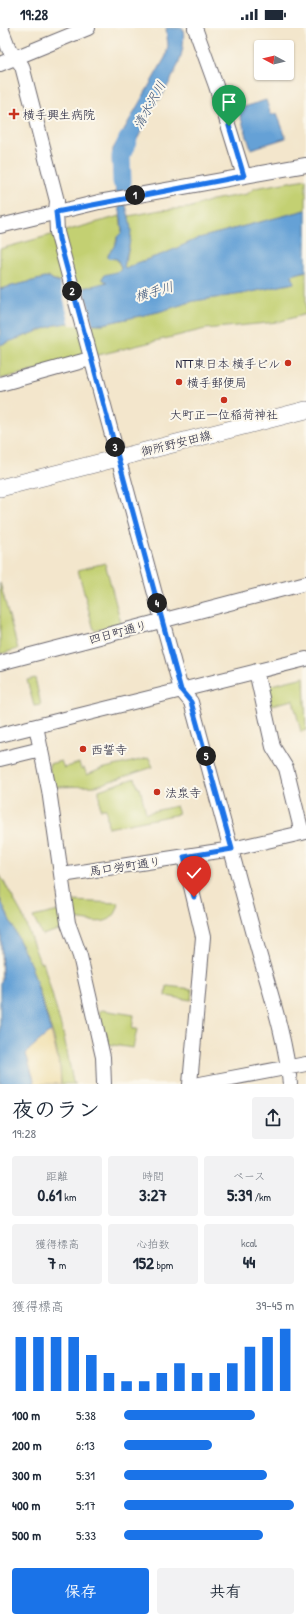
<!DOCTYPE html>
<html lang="ja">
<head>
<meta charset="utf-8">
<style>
  :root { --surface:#fff; --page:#f2f2f3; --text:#1f2937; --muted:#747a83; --accent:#1a73e8 }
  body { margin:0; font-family:"Patrick Hand","Klee One",sans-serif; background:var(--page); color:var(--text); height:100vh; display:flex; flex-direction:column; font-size:15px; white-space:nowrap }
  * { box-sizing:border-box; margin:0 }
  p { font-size:13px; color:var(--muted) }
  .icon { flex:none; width:22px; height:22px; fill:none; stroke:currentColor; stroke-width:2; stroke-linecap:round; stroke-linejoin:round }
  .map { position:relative; height:1056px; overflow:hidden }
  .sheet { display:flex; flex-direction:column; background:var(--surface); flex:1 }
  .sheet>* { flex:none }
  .needle { width:26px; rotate:277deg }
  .controls { position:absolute; left:254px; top:12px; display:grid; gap:8px }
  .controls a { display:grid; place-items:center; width:40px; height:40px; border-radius:4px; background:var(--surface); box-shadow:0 1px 3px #0004; font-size:20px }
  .pin { position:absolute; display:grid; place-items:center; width:34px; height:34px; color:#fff; margin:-41px -17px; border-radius:50% 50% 50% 0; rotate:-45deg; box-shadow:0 0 4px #0007 }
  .pin .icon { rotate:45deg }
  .km { position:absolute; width:20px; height:20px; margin:-10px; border-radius:50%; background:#222; color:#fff; font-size:11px; line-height:20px; text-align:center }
  .round { display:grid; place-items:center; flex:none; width:42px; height:42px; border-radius:4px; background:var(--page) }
  .overview { display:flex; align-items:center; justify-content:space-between; height:68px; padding:0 12px }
  h1 { font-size:22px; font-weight:700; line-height:30px }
  .stats { display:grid; grid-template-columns:repeat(3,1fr); gap:6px; height:68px; padding:4px 12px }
  .stats div { display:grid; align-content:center; border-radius:4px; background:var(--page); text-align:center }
  .stats b { font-size:17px; font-weight:700 }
  .stats small { font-size:11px; font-weight:400 }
  .stats p { font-size:11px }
  .chart { height:112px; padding:8px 12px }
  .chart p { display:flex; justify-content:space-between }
  .chart svg { width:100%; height:72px; margin-top:4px; stroke:var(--accent); stroke-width:6 }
  .cta { display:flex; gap:8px; margin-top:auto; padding:8px 12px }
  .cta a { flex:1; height:46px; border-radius:4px; background:var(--accent); color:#fff; font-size:16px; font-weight:700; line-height:46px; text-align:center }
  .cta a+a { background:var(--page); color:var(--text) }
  ul { padding:0 12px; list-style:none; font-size:13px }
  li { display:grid; grid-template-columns:64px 48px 1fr; align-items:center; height:30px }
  li i { height:10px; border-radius:5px; background:var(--accent) }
  .status { display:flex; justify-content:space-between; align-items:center; height:28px; padding:0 20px; background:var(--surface); direction:ltr }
  .status svg { height:11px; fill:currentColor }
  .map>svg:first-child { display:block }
  .green { fill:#c3d072; stroke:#727956 }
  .sand { fill:#eeda9e; stroke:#887e6c }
  .water { fill:#65a1d6; stroke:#446288 }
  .pier { fill:#f3e6cc }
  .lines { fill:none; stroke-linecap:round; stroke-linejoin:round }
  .river { stroke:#65a1d6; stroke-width:19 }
  .minor-casing { stroke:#6b676e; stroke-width:16 }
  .major-casing { stroke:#6b676e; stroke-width:18 }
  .minor { stroke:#fff; stroke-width:14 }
  .major { stroke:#fff; stroke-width:17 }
  .route-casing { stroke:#fff; stroke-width:8 }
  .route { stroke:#1a73e8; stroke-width:5 }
  .poi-dot { fill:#c8321e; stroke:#fbf7ec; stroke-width:1.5 }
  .labels { text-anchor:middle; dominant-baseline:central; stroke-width:4; stroke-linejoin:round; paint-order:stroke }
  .poi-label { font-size:12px; fill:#22223b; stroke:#fbf7ec; text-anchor:start }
  .street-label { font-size:12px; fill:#22223b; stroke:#fbf7ec }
  .water-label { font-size:13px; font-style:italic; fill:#3d5579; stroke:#fbf7ec }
</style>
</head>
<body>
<div class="status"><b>19:28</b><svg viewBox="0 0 49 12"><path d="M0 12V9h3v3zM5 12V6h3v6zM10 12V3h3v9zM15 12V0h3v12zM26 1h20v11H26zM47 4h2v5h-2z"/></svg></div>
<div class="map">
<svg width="306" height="1056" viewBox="0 0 306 1056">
  <rect width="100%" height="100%" fill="#fbf7ec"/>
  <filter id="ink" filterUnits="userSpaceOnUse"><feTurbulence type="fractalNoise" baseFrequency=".025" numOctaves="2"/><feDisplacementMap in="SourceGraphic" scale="8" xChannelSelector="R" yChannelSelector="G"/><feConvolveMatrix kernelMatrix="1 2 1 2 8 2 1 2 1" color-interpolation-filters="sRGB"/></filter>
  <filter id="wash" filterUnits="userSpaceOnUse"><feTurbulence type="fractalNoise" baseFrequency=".012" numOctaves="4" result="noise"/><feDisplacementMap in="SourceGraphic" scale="16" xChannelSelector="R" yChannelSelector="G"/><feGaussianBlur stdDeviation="0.9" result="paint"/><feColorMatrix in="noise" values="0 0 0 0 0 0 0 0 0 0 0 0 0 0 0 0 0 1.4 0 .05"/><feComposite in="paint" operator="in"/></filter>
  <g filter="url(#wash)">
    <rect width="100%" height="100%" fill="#f3e6cc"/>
    <path class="green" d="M306,151V182L199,210L166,225L137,235L126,241L124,239L129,220V188L161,182L189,180L212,172L247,166L255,160Z
      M120,188L122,204L117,209L113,230L117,231L121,240L120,243C115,245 113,250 108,253C92,264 65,259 49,249L0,261V221Z
      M306,243V286L278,294L205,301L0,351V317L55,297L67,295L103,296L158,284L194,273L242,266L294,255L292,247Z
      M105,535L121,595L94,602L78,542Z
      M0,555L18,621L0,626Z
      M304,649L306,702L301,704L293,672L267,678L263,659Z
      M35,650L41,677L34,678L27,652Z
      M149,730L153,739L96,758L52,759L49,736L61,733L64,740L79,735L81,741L84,740L87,747L101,741Z
      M135,750L138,760H140L146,785L176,778L179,786L108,800L106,781H100L99,762Z
      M0,847L22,886L40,935L43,934L64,1009L73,1054L76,1056H61L60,1040L54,1009L31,938L0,871Z
      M70,873L119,875C114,901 94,893 73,891Z
      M63,882L68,899L42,907L33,889Z
      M167,958L192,961L191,972L166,968Z
      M102,982L134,987L132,1001H137L133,1020L107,1016L99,983Z"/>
    <path class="sand" d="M51,1003L60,1040L61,1056H33L34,1052L26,1026L30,1020Z"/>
    <path class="water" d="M166,0H183C187,28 172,49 160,72L157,71L147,90L149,91L123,135H118C115,152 130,182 131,202C131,215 126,226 124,239L126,241L137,235L166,225L199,210L306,182V243L292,247L294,255L242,266L194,273L158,284L103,296L67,295L55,297L0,317V261L49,249L56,254L85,260L107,254L102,251L104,247L120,243L121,239L117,231L108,230V227L117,214V209L122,204C122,176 109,150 113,121L166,28L168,18Z
      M266,72L271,87L277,85L286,110L251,121L238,81Z
      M0,871L31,938L51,1003L30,1021L26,1026L34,1052L33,1056H0V955L2,952Z"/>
    <path class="pier" d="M59,252L83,257L93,298L70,297Z"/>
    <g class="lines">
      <path class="river" d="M122,154L121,128L128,111"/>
    </g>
  </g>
  <g filter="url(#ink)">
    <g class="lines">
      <g class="minor-casing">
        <path id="minor" d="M1,0L9,21L22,38L57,173L56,183L57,204L181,662L191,674C212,750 232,827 253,903C266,953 285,1004 290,1056
          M195,0L216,58L244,148
          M0,36L88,0
          M0,198L99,174L306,137
          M0,356L90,331
          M0,635L306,555
          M256,643L273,719L286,740L302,805
          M36,698L49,762L68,895L80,928L103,1029L104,1056
          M0,707L306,631
          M0,731L41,721
          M184,829L203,909L190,1056
          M62,847L232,821L306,804
          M200,1056L306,1036"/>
      </g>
      <g class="major-casing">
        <path id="major" d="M0,460L306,382"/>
      </g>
      <use href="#minor" class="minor"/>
      <use href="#major" class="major"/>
    </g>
  </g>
  <g class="lines" filter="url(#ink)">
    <g class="route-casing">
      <path id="route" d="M194,869L184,829L232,821L191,674L181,662L59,211L56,184L244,148L229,98"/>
    </g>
    <use href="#route" class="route"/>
  </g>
  <g class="poi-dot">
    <path d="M12 80h4v4h4v4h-4v4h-4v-4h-4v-4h4z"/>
    <circle cx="288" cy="335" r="4"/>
    <circle cx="179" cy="354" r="4"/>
    <circle cx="224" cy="372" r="4"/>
    <circle cx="83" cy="721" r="4"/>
    <circle cx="157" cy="764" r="4"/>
  </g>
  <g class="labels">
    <g class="poi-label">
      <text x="23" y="86">横手興生病院</text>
      <text x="280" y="335" text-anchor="end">NTT東日本 横手ビル</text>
      <text x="187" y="354">横手郵便局</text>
      <text x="224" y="386" text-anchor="middle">大町正一位稲荷神社</text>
      <text x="91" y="721">西誓寺</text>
      <text x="165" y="764">法泉寺</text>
    </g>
    <g class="street-label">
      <text transform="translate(176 415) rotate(-14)">御所野安田線</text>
      <text transform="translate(118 604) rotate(-15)">四日町通り</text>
      <text transform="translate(125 838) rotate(-8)">馬口労町通り</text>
    </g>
    <g class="water-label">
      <text transform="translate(149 77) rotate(-61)">清水沢川</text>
      <text transform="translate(154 263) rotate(-16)">横手川</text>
    </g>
  </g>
</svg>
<div class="controls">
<a><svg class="needle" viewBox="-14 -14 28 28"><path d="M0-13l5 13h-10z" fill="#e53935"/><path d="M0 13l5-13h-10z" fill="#747a83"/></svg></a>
</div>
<div class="pin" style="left:229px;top:98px;background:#1e9e55"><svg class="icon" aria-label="arrive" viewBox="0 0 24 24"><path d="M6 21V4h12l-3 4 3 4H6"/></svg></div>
<div class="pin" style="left:194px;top:869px;background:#d93025"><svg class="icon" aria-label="check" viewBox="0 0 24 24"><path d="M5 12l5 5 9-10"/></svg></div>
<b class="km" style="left:135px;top:167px">1</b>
<b class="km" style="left:72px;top:263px">2</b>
<b class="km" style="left:115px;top:419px">3</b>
<b class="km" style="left:157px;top:575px">4</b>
<b class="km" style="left:206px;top:728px">5</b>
</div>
<section class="sheet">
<div class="overview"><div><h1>夜のラン</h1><p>19:28</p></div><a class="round"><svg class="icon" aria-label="share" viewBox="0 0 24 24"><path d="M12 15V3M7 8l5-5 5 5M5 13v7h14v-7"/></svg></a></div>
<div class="stats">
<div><p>距離</p><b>0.61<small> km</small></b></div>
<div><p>時間</p><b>3:27</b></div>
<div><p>ペース</p><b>5:39<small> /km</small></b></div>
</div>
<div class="stats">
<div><p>獲得標高</p><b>7<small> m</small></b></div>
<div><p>心拍数</p><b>152<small> bpm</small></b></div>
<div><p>kcal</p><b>44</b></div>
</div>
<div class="chart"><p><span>獲得標高</span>39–45 m</p>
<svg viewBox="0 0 160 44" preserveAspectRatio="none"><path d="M5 44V11M15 44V11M25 44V11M35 44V11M45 44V22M55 44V33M65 44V38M75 44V38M85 44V33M95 44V27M105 44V33M115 44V33M125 44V27M135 44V17M145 44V11M155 44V6"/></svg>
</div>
<ul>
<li><b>100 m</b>5:38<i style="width:77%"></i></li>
<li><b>200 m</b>6:13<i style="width:52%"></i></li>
<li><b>300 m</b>5:31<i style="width:84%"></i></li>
<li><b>400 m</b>5:17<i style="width:100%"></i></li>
<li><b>500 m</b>5:33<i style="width:82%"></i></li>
</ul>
<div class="cta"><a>保存</a><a>共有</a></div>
</section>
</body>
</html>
